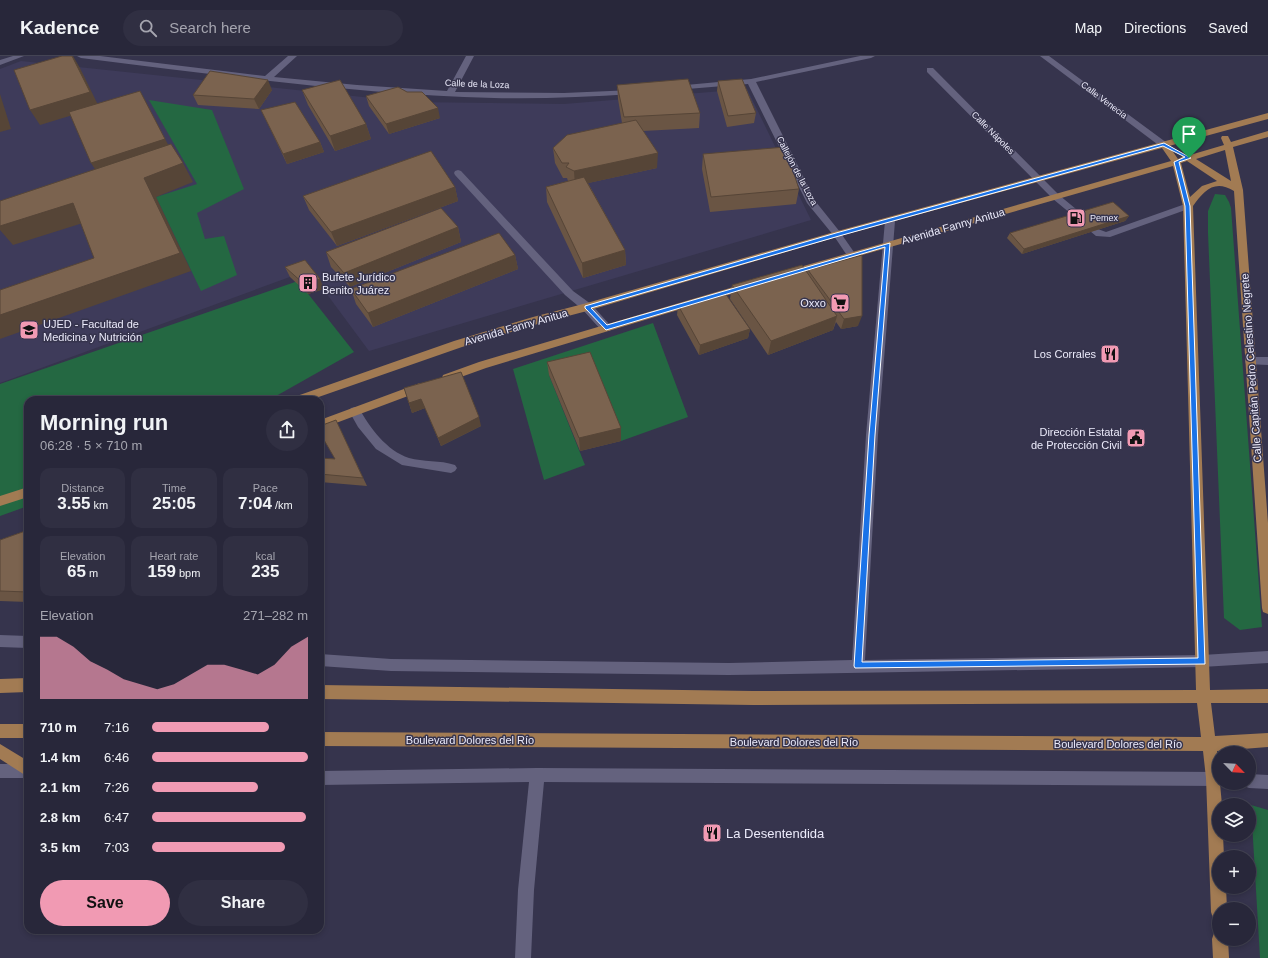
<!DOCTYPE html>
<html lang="en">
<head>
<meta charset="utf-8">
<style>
  :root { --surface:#28273a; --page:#302f42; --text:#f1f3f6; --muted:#a5a5af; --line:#444454; --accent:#f19ab3 }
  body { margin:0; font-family:Helvetica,sans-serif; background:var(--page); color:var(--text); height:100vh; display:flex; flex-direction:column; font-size:15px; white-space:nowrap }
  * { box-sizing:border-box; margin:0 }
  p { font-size:13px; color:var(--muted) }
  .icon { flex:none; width:22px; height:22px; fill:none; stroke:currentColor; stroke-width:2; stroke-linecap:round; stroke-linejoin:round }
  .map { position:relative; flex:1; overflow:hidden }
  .side { position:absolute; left:24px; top:340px; width:300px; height:538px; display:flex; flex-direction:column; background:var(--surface); border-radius:12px; box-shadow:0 2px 6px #0003,0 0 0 1px var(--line) }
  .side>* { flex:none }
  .needle { width:26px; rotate:115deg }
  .controls { position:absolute; left:1212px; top:690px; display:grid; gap:8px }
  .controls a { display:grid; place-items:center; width:44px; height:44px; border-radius:50%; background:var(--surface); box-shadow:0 2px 6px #0003,0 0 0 1px var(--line); font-size:20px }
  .pin { position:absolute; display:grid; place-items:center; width:34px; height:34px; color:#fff; margin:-41px -17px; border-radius:50% 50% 50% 0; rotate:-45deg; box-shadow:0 0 4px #0007 }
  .pin .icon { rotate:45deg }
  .round { display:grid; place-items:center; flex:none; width:42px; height:42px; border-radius:21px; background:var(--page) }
  .headline { display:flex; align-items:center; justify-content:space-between; height:68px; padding:0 16px }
  h1 { font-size:22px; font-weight:800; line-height:30px }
  .metrics { display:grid; grid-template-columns:repeat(3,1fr); gap:6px; height:68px; padding:4px 16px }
  .metrics div { display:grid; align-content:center; border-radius:10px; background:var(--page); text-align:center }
  .metrics b { font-size:17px; font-weight:800 }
  .metrics small { font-size:11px; font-weight:400 }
  .metrics p { font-size:11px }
  .chart { height:112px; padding:8px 16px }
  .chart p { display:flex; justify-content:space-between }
  .chart svg { width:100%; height:72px; margin-top:4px; fill:var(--accent); opacity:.7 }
  .button { display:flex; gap:8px; margin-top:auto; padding:8px 16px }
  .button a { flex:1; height:46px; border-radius:24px; background:var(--accent); color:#111; font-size:16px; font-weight:800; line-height:46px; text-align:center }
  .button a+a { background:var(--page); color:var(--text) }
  ul { padding:0 16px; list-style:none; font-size:13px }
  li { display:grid; grid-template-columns:64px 48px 1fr; align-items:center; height:30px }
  li i { height:10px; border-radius:5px; background:var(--accent) }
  header { display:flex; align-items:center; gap:24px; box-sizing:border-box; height:56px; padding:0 20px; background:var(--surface); border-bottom:1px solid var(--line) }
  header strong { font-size:19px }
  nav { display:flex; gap:22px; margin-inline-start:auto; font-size:14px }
  .search { width:280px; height:36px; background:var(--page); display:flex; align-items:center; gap:10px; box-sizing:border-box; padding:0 14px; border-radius:22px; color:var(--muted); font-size:15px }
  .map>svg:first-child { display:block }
  .built { fill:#3e3b5a }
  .green { fill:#246842 }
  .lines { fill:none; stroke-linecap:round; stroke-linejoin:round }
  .minor { fill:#64627e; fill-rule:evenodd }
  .major { fill:#a27b53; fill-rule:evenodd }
  .wall { fill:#6a5544 }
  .shaded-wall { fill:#564537 }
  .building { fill:#7b634f; stroke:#564537 }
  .route { fill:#1a73e8; stroke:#fff; fill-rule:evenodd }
  .labels { text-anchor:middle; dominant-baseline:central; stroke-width:3; stroke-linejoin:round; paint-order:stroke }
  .far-street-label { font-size:9px; fill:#ebeafa; stroke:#36344d }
  .far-poi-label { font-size:9px; fill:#ebeafa; stroke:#36344d; text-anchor:start }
  .street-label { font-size:11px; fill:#ebeafa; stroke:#36344d }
  .poi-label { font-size:11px; fill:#ebeafa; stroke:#36344d; text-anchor:end }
  .near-poi-label { font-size:13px; fill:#ebeafa; stroke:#36344d; text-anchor:start }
</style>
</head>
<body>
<header>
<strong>Kadence</strong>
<div class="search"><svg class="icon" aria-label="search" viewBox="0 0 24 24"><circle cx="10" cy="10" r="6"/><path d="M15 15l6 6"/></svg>Search here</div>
<nav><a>Map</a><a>Directions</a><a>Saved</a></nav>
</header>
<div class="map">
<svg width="1268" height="902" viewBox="0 0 1268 902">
  <rect width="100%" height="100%" fill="#36344d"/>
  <path class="built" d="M21,5L410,46L564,48L747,33L811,164L369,295L309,214L0,327V13Z"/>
  <path class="green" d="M149,44L212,54L244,133L197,157L205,183L224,180L237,219L201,235L156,141L197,128Z
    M1215,138L1225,139L1229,146L1231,152L1262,571L1240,574L1224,562L1208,177V155Z
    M298,225L354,296L269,344H28V450L0,460V328Z
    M653,267L688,361L621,385L549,319L585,409L544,424L513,313Z
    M1251,749L1268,754V902H1260Z"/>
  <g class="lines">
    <path class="minor" d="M13,0H24L0,9V4Z
      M77,0H100L265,20L288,0H297L274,21L357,29L447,35L466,0H474L455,36L564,37L633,34L637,36L633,38C587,41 540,43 494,42C355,38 218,19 81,2Z
      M860,0H875L871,2L756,26L816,146L840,176L856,199L851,202L848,201L834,180L807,147L748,28L675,34L671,32L675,30L751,23Z
      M1040,0H1049L1167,87L1168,89L1167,91H1161Z
      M927,12H933L1059,139L1082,158L1084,160L1082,162H1076L1053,143L927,16Z
      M458,114L461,115L573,235L591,248L610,269L611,272L610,275H602L583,254L565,239L455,119L454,117L455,115Z
      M1188,147L1193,150L1191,152L1110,181L1096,180L1090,175L1095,172L1106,176Z
      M890,162L895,165L878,379L865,604L1202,599L1268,595V607L1202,611L729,619L391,615L320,610V598L391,603L729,607L852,604L866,379L885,165Z
      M1250,301H1268V309L1246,308L1245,305L1246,302Z
      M355,351L359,352C369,371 387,395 409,402C423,406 440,404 455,409L457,412L455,415L451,417L402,409L376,393L358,371L349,355L351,352Z
      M0,579L28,580V592L0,591Z
      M0,708H28V722H0Z
      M537,712L1219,716V727H1225L1219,730L544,726L534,834L531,902H515L518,834L529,726L320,729V715Z
      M1249,718L1268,719V733L1249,732L1244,730L1243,727H1249Z"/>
    <path class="major" d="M1268,57V63L1169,90L1178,103L1182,101V98L1190,99L1224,89L1221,82L1222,80H1228L1231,86L1268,75V81L1233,91L1243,134L1268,467V558L1263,556L1262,552L1234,135C1214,123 1204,135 1193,150L1210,634L1268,633V647H1211L1215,680L1268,677V691L1217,695L1222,749H1219V779H1223L1224,801H1219V831H1226L1227,853H1219V864L1213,862L1211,856L1206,722L1203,695L320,690V676L1201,681L1197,647L753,649L320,643V629L753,635L1196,634L1183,150L1173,110L789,220L784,217L786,215L1171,105L1162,92L840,180L587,255L534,269L462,291L310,344H292L294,341L454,285L533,261L587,247L834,176ZM1225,94L1231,125L1196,103ZM1187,105L1217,125L1202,130L1190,141L1181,107Z
      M747,227L752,230L751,232L486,312L447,326L443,325L442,322L443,319L479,306Z
      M420,327L424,328L425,331L424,334L320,373V364Z
      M28,431V441L0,450V440Z
      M28,622V636L0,637V623Z
      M0,668H28V682H0Z
      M0,688L28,705V721L0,703Z
      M1219,875V883H1228L1229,902H1213L1212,883L1214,877Z"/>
  </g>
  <path class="wall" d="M718,25L756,57L754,67L727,71L717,35Z
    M617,29L700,57L699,72L643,75L657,112L588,127L625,194L626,209L583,222L547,146L546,131L568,125L567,122H563L555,107L553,92L622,67L618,43Z
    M272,34L259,53L198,49L193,39Z
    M302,34L366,68L371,83L335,95L308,49Z
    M366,40L440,62L389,78L369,50Z
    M261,54L320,86L324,96L287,108L266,64Z
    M703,98L799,133L796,148L710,156L702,113Z
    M455,131L458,145L337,190L309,154L303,140Z
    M1129,160L1125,165L1022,198L1007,182L1010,177Z
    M458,171L461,186L350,231L331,211L326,196Z
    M515,199L518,213L373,271L356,248L351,233Z
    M285,211L324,233L308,238L290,221Z
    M808,214L858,270L841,273L836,266L833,274L768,299L730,243L732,229L807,216Z
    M678,249L750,273L748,282L699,299L677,259Z
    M547,306L621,385L580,395L549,319Z
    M404,332L481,370L441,390L425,352L412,357Z
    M340,373L367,430L320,426V402L335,403Z
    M28,474V546L0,545V484Z"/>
  <path class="shaded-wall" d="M73,0L80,12L99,51L40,69L30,54Z
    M268,24L272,34L259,53L254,43Z
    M140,35L173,98L100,121L91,107Z
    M0,38L11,73L0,76Z
    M438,52L440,62L389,78L386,68Z
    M366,68L371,83L335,95L330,80Z
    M320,86L324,96L287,108L283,98Z
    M658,97L657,112L575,130L574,115Z
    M183,107L193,126L156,141L191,215L0,283V259L180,197L144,122Z
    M455,131L458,145L337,190L331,176Z
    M73,147L86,166L13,189L0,174V170Z
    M1129,160L1125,165L1022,198L1024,193Z
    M458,171L461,186L350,231L344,217Z
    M625,194L626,209L583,222L582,207Z
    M515,199L518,213L373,271L368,257Z
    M320,223L324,233L308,238L304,228Z
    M837,260L833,274L768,299L771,285Z
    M862,260L858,270L841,273L844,263Z
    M750,273L748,282L699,299L700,289Z
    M421,343L425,352L412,357L409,347Z
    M479,361L481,370L441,390L438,382Z
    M621,372V385L580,395L579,382Z"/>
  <path class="building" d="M62,0H72L90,36L30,54L14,14Z
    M210,15L268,24L254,43L193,39Z
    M688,23L700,57L624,61L617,29Z
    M742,23L756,57L728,60L718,25Z
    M340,24L366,68L330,80L302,34Z
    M398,31L407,36H422L438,52L386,68L366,40Z
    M140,35L165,83L91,107L69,56Z
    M295,46L320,86L283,98L261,54Z
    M636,64L658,97L574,115L566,111L569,107H562L553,92L567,79Z
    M171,88L183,107L144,122L180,197L0,259V234L94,202L73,147L0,170V145Z
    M785,91L799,133L711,141L703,98Z
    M431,95L455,131L331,176L303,140Z
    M584,121L625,194L582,207L546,131Z
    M1113,146L1129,160L1024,193L1010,177Z
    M441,152L458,171L344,217L326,196Z
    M499,177L515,199L368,257L351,233Z
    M862,199V260L844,263L808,214Z
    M305,204L320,223L304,228L285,211Z
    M802,209L837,260L771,285L732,229Z
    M725,237L750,273L700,289L678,249Z
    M590,296L621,372L579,382L547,306Z
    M461,316L479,361L438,382L421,343L409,347L404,332Z
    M336,364L363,422L320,418V402L335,403L320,377V370Z
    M28,474V536L0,535V484Z"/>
  <path class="route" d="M1164,87L1191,102L1179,106L1190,150L1205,608L855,612L854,610L869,379L885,191L606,274L585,252V250L836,177ZM1163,90L1185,101L1174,106L1185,150L1198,602L862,606L875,379L890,187L607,269L591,252L839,180Z"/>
  <defs>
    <g id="fuel-square" transform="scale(1)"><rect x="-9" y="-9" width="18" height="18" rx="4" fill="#f19ab3" stroke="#36344d"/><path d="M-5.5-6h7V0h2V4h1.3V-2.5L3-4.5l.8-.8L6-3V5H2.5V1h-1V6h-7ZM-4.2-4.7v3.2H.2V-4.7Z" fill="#111"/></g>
    <g id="building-square" transform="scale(1)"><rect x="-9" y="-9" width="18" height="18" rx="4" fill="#f19ab3" stroke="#36344d"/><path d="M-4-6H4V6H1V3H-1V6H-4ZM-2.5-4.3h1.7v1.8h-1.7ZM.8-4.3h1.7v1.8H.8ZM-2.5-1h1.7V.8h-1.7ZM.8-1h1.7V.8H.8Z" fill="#111"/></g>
    <g id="supermarket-square" transform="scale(1)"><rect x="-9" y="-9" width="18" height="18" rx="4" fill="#f19ab3" stroke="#36344d"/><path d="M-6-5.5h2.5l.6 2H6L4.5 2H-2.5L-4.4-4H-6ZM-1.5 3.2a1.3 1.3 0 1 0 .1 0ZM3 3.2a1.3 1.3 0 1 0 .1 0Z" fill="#111"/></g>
    <g id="university-square" transform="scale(1)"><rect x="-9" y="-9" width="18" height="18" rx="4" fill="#f19ab3" stroke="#36344d"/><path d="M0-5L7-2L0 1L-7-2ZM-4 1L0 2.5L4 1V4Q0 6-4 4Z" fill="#111"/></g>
    <g id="restaurant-square" transform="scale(1)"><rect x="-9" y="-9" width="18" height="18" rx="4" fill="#f19ab3" stroke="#36344d"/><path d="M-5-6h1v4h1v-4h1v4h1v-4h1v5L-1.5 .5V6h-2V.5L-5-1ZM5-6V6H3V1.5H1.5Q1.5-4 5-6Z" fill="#111"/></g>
    <g id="civic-square" transform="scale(1)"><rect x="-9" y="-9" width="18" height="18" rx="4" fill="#f19ab3" stroke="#36344d"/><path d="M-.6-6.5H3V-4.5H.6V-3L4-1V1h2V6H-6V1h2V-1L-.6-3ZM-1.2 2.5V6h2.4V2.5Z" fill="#111"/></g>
  </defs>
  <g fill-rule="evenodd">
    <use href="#fuel-square" x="1076" y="162"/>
    <use href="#building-square" x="308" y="227"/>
    <use href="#supermarket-square" x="840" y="247"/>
    <use href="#university-square" x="29" y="274"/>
    <use href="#restaurant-square" x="1110" y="298"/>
    <use href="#civic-square" x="1136" y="382"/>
    <use href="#restaurant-square" x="712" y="777"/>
  </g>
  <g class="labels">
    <g class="far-street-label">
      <text transform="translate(477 28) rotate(2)">Calle de la Loza</text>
      <text transform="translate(1104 44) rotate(37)">Calle Venecia</text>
      <text transform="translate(993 77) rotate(45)">Calle Nápoles</text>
      <text transform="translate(797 115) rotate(62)">Callejón de la Loza</text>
    </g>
    <g class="far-poi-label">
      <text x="1090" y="162">Pemex</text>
    </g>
    <g class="street-label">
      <text transform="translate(953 170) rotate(-16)">Avenida Fanny Anitua</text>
      <text transform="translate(516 271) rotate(-16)">Avenida Fanny Anitua</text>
      <text transform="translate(1251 312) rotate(-94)">Calle Capitán Pedro Celestino Negrete</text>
      <text x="470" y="684">Boulevard Dolores del Río</text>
      <text x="794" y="686">Boulevard Dolores del Río</text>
      <text x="1118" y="688">Boulevard Dolores del Río</text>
    </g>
    <g class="poi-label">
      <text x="322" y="221" text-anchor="start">Bufete Jurídico<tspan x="322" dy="13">Benito Juárez</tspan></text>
      <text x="826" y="247">Oxxo</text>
      <text x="43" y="268" text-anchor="start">UJED - Facultad de<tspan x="43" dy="13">Medicina y Nutrición</tspan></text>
      <text x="1096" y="298">Los Corrales</text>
      <text x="1122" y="376">Dirección Estatal<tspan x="1122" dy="13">de Protección Civil</tspan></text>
    </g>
    <g class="near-poi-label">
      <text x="726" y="777">La Desentendida</text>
    </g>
  </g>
</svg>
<div class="controls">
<a><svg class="needle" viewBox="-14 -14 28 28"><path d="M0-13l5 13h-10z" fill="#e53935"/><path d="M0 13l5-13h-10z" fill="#a5a5af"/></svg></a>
<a><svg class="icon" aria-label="layers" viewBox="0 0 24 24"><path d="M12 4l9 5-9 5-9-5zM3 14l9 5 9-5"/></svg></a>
<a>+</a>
<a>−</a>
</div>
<div class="pin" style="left:1189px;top:102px;background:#1e9e55"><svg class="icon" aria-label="arrive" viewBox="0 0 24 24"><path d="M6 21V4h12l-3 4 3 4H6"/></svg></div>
<section class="side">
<div class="headline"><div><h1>Morning run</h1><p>06:28 · 5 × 710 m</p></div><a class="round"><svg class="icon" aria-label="share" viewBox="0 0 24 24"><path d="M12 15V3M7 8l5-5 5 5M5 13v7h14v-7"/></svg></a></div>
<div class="metrics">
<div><p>Distance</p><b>3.55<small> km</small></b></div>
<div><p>Time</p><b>25:05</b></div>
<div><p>Pace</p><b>7:04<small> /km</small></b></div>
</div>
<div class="metrics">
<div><p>Elevation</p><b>65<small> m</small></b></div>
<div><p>Heart rate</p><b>159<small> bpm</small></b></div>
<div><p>kcal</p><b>235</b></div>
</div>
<div class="chart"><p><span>Elevation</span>271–282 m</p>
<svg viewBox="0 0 160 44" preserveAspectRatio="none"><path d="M0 44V6L10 6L20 12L30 21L40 26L50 32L60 35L70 38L80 35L90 29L100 23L110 23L120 26L130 29L140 23L150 12L160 6V44z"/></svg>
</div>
<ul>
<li><b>710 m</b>7:16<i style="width:75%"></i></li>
<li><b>1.4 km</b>6:46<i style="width:100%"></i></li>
<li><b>2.1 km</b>7:26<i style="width:68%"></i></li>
<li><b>2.8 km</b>6:47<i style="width:99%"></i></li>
<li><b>3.5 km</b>7:03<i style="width:85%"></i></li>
</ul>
<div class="button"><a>Save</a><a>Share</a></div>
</section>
</div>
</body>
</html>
